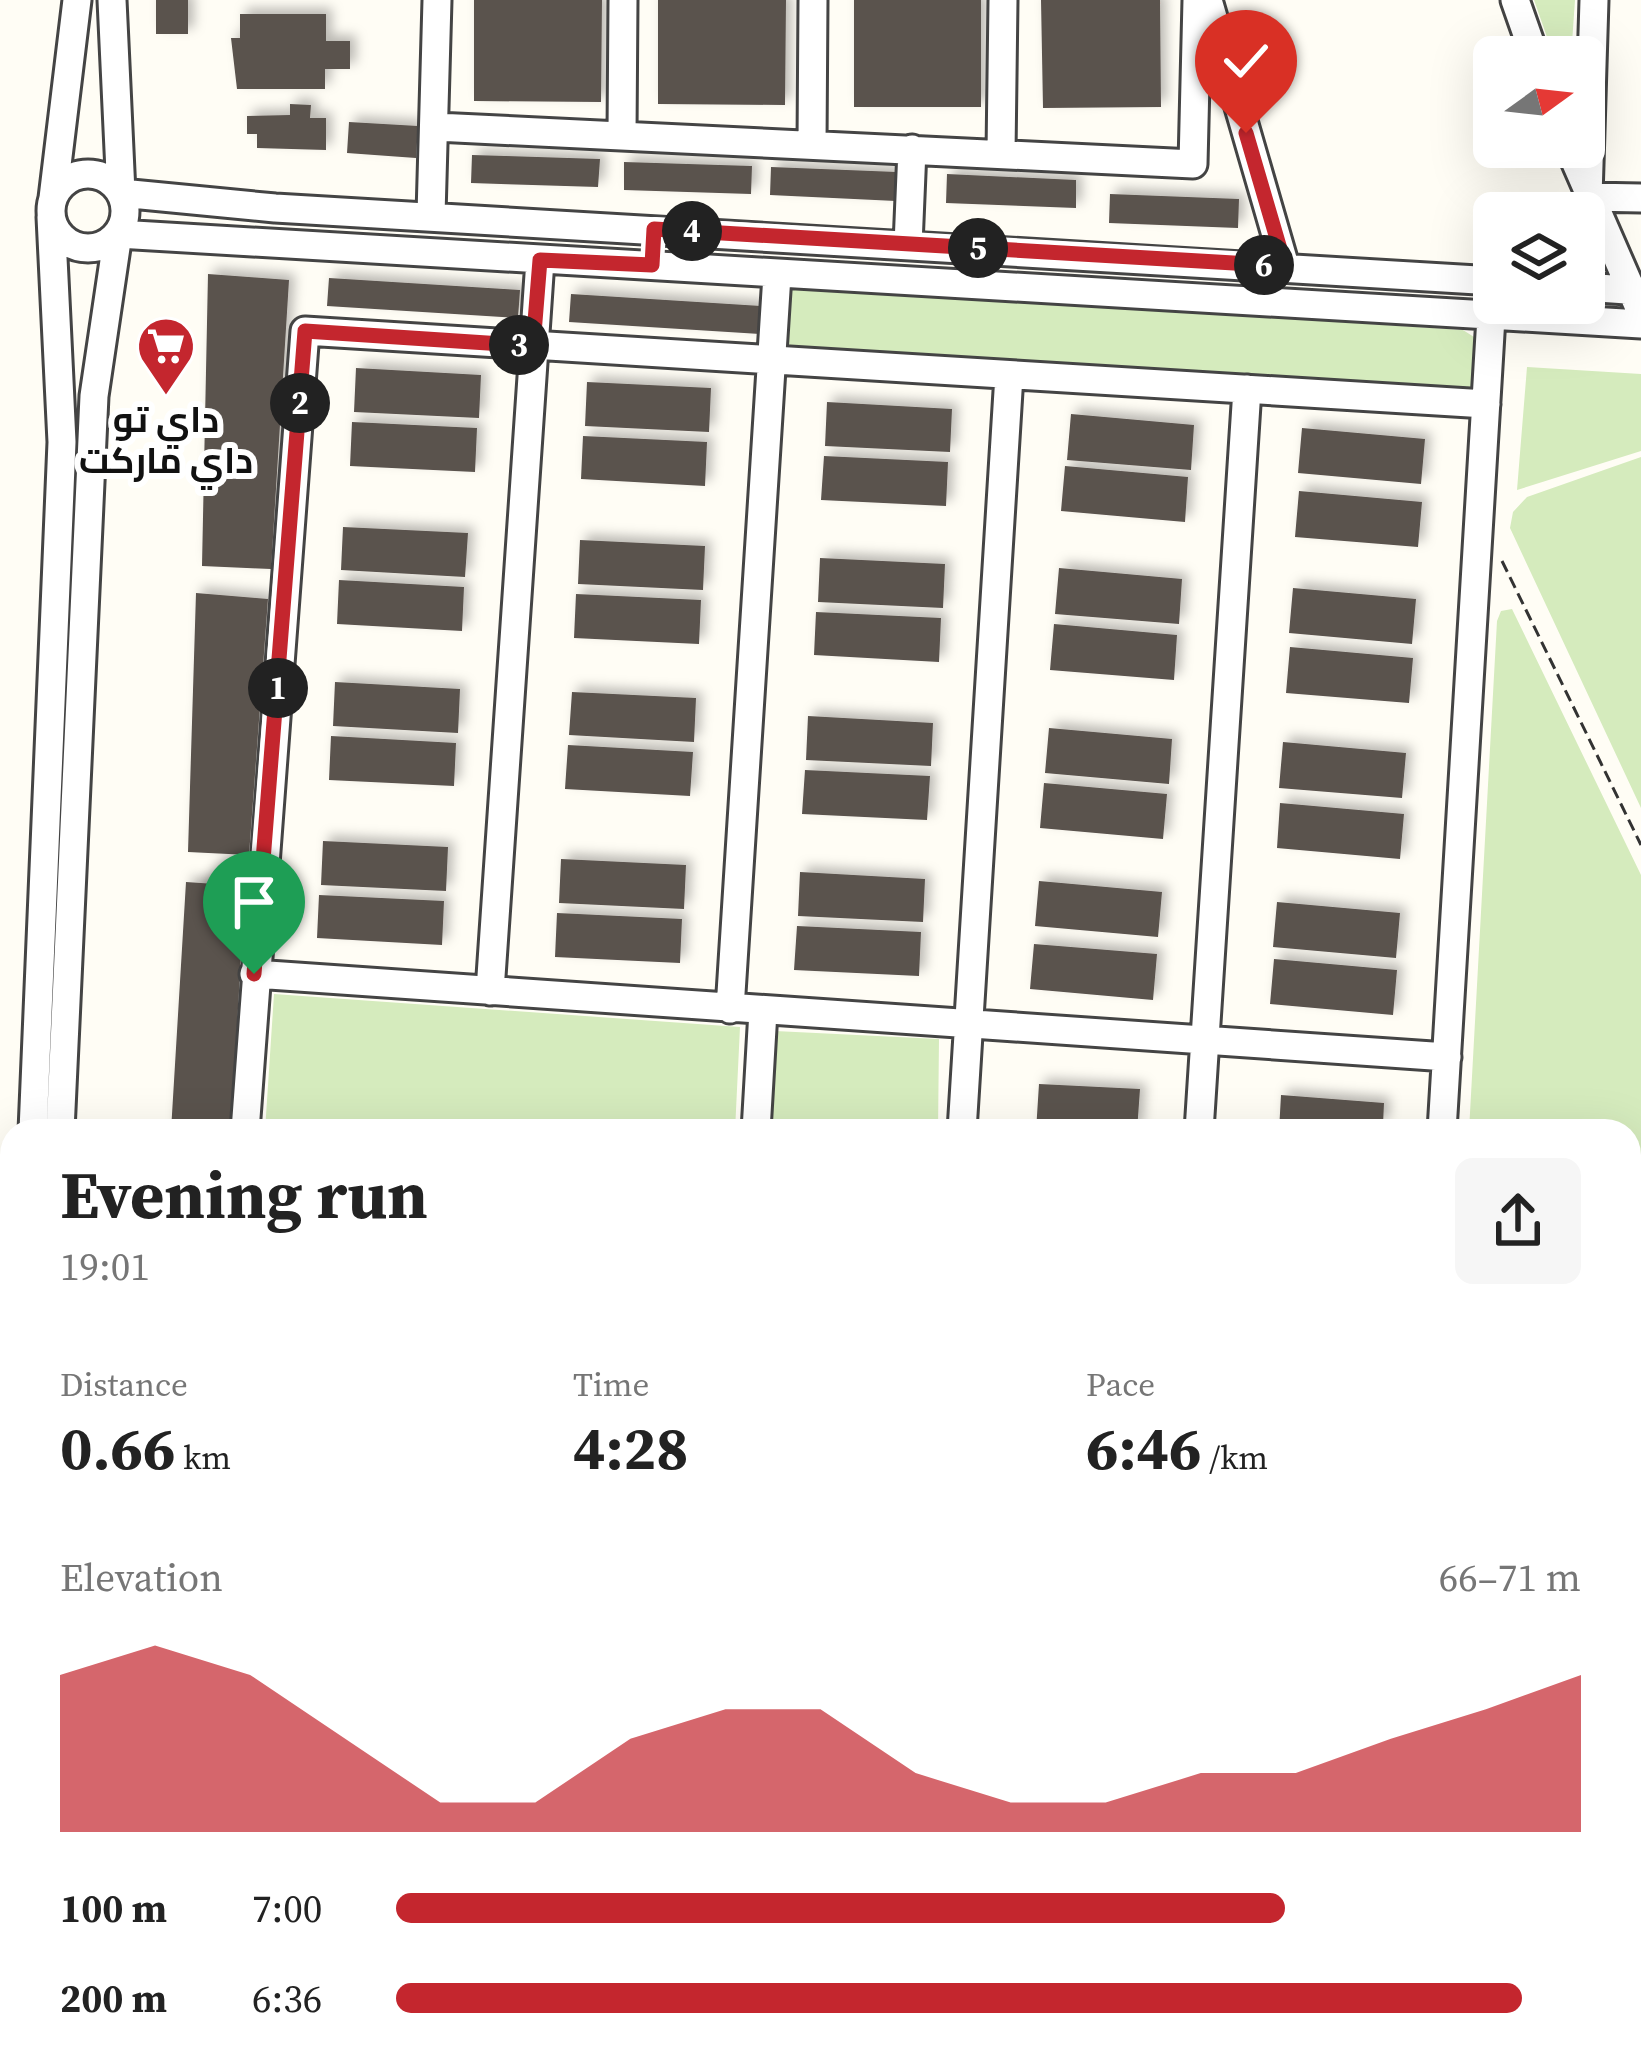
<!DOCTYPE html>
<html lang="en">
<head>
<meta charset="utf-8">
<style>
  :root { --surface:#fff; --page:#f6f6f6; --text:#222; --muted:#767676; --accent:#c4262e }
  body { margin:0; font-family:"Source Serif 4",Cairo,serif; background:var(--page); color:var(--text); height:100vh; display:flex; flex-direction:column; font-size:45px; white-space:nowrap }
  * { box-sizing:border-box; margin:0 }
  p { font-size:39px; color:var(--muted) }
  .icon { flex:none; width:66px; height:66px; fill:none; stroke:currentColor; stroke-width:2; stroke-linecap:round; stroke-linejoin:round }
  .map { position:relative; flex:1; overflow:hidden }
  .details { position:absolute; left:0px; top:1119px; width:1641px; height:951px; display:flex; flex-direction:column; background:var(--surface); border-radius:36px 36px 0 0; box-shadow:0 12px 48px #0002 }
  .details>* { flex:none }
  .needle { width:78px; rotate:75deg }
  .fabs { position:absolute; left:1473px; top:36px; display:grid; gap:24px }
  .fabs a { display:grid; place-items:center; width:132px; height:132px; border-radius:18px; background:var(--surface); box-shadow:0 12px 48px #0002; font-size:60px }
  .pin { position:absolute; display:grid; place-items:center; width:102px; height:102px; color:#fff; margin:-123px -51px; border-radius:50% 50% 50% 0; rotate:-45deg; box-shadow:0 0 12px #0007 }
  .pin .icon { rotate:45deg }
  .km { position:absolute; width:60px; height:60px; margin:-30px; border-radius:50%; background:#222; color:#fff; font-size:33px; line-height:60px; text-align:center }
  .round { display:grid; place-items:center; flex:none; width:126px; height:126px; border-radius:18px; background:var(--page) }
  .head { display:flex; align-items:center; justify-content:space-between; height:204px; padding:0 60px }
  h1 { font-size:66px; font-weight:700; line-height:90px }
  .metrics { display:grid; grid-template-columns:repeat(3,1fr); gap:18px; height:204px; padding:12px 60px }
  .metrics div { display:grid; align-content:center }
  .metrics b { font-size:60px; font-weight:700 }
  .metrics small { font-size:33px; font-weight:400 }
  .metrics p { font-size:33px }
  .chart { height:336px; padding:24px 60px }
  .chart p { display:flex; justify-content:space-between }
  .chart svg { width:100%; height:216px; margin-top:12px; fill:var(--accent); opacity:.7 }
  ul { padding:0 60px; list-style:none; font-size:39px }
  li { display:grid; grid-template-columns:192px 144px 1fr; align-items:center; height:90px }
  li i { height:30px; border-radius:15px; background:var(--accent) }
  .map>svg:first-child { display:block }
  .green { fill:#d5ebbd }
  .building { fill:#5a524d; filter:url(#shadow) }
  .lines { fill:none; stroke-linecap:round; stroke-linejoin:round }
  .minor-casing { stroke:#444; stroke-width:33 }
  .path { stroke:#333; stroke-width:3; stroke-dasharray:12 6; stroke-linecap:butt }
  .minor { stroke:#fff; stroke-width:27 }
  .route-casing { stroke:#fff; stroke-width:24 }
  .route { stroke:#c4262e; stroke-width:15 }
  .labels { text-anchor:middle; dominant-baseline:central; stroke-width:12; stroke-linejoin:round; paint-order:stroke }
  .poi-label { font-size:36px; font-weight:bold; fill:#111; stroke:#fff }
</style>
</head>
<body>
<div class="map">
<svg width="1641" height="2068" viewBox="0 0 1641 2068">
  <defs>
    <filter id="shadow"><feDropShadow dx="6" dy="-6" stdDeviation="6" flood-color="#0004"/></filter>
  </defs>
  <rect width="100%" height="100%" fill="#fffdf5"/>
  <path class="green" d="M1534,0H1575L1571,57H1554Z
    M801,287L1463,330L1474,337C1477,353 1478,376 1470,390L798,349L787,347C782,330 782,306 790,290Z
    M1527,367L1641,374V451L1517,490Z
    M1641,457V808L1510,528L1513,512L1527,497Z
    M1512,609L1641,875V1413L1629,1412V1131H1469L1497,621L1501,611Z
    M274,994L740,1027L735,1131H265Z
    M775,1031L939,1039L938,1131H770Z"/>
  <path class="building" d="M156,0H188V34H156Z
    M474,0H602L601,102L474,101Z
    M658,0H786L785,105L658,104Z
    M854,0H981V107H854Z
    M1041,0H1160L1161,107L1043,108Z
    M240,14H326V41H350V69H325V89H237L231,38H240Z
    M290,104L311,105L310,118H326V150L257,148V134H247V116L290,115Z
    M349,122L418,126L416,158L347,153Z
    M472,155L600,159L598,187L471,183Z
    M624,162L752,166L751,194L624,190Z
    M771,167L897,172L896,201L770,195Z
    M947,174L1076,180V208L946,203Z
    M1110,194L1239,199L1238,228L1109,223Z
    M208,274L289,280L271,569L202,566Z
    M329,278L520,290L518,318L327,306Z
    M571,294L761,306L760,334L569,322Z
    M356,368L481,375L479,418L354,412Z
    M587,382L711,388L709,432L585,426Z
    M827,402L952,409L950,452L825,446Z
    M1071,414L1194,425L1191,470L1067,460Z
    M352,422L477,428L475,472L350,466Z
    M1302,428L1425,439L1421,484L1298,473Z
    M583,436L707,442L705,486L581,479Z
    M824,456L948,462L946,506L821,500Z
    M1065,466L1188,477L1185,522L1061,511Z
    M1299,491L1422,502L1418,547L1295,537Z
    M343,527L468,533L465,577L341,570Z
    M580,540L705,546L703,590L578,584Z
    M820,558L945,564L943,608L818,602Z
    M1059,568L1182,579L1179,624L1055,614Z
    M339,580L464,587L462,631L337,624Z
    M1293,588L1416,599L1412,644L1289,633Z
    M196,593L268,599L249,855L188,852Z
    M576,594L701,600L699,644L574,638Z
    M816,612L941,618L939,662L814,655Z
    M1054,624L1177,635L1174,680L1050,670Z
    M1290,647L1413,658L1409,703L1286,693Z
    M335,682L460,689L458,733L333,726Z
    M572,692L696,698L694,742L569,735Z
    M808,716L933,723L931,766L806,760Z
    M1049,728L1172,739L1169,784L1045,773Z
    M331,736L456,743L454,786L329,780Z
    M1283,742L1406,753L1402,798L1279,788Z
    M568,745L693,752L690,796L565,789Z
    M805,770L930,776L927,820L802,814Z
    M1044,783L1167,794L1163,839L1040,828Z
    M1280,803L1404,814L1400,859L1277,848Z
    M323,841L448,847L446,891L321,885Z
    M561,859L686,865L684,909L559,903Z
    M800,872L925,879L923,922L798,916Z
    M1039,881L1162,892L1158,937L1035,926Z
    M186,882L245,886L231,1131H171Z
    M319,895L444,901L442,945L317,938Z
    M1277,902L1400,913L1396,958L1273,947Z
    M557,913L682,919L680,963L555,957Z
    M797,926L921,932L919,976L794,970Z
    M1034,944L1157,954L1153,1000L1030,989Z
    M1274,959L1397,970L1393,1015L1270,1004Z
    M1039,1084L1140,1089L1137,1131H1036Z
    M1281,1095L1384,1103L1383,1125L1347,1122V1131H1279Z
    M1629,1607L1640,1608L1635,1668L1629,1667Z
    M1629,1843H1641V1931H1629Z
    M262,2058H314V2067L262,2068Z
    M319,2058H380L379,2068H319Z
    M457,2058H506V2068H456Z
    M518,2058H573V2068H518Z
    M645,2058H697L706,2062V2068H644Z"/>
  <g class="lines">
    <g class="minor-casing">
      <path id="minor" d="M112,0L121,193L275,208L1494,281
        M1208,0L1285,266
        M1515,0L1535,57
        M1594,0L1588,197L1641,198
        M436,127L1193,164L1197,0
        M622,134L623,0
        M812,144L813,0
        M1569,147L1641,312
        M1001,153L1003,0
        M51 211a37 37 0 1 1 74 0a37 37 0 1 1-74 0Z
        M53,198L77,0
        M431,215L437,0
        M908,245L912,149
        M1584,287L1641,291
        M254,974L1447,1057
        M490,991L540,260
        M730,1009L777,275
        M33,1131L62,442L51,217
        M60,1131L94,396L118,234L1641,324
        M245,1131L305,331L1486,404
        M756,1131L763,1011
        M962,1131L1009,375
        M1199,1131L1247,389
        M1442,1131L1491,317
        M1629,1424L1641,1425
        M1629,1457L1641,1458
        M0,1703L12,1500
        M1629,1747L1641,1748
        M1629,2044L1641,2045
        M3,2068L12,1933
        M220,2068L221,2058
        M818,2068L819,2058
        M1220,2068V2058
        M1254,2068L1255,2058"/>
    </g>
    <path class="path" d="M1502,561L1641,845"/>
    <use href="#minor" class="minor"/>
  </g>
  <g class="lines">
    <g class="route-casing">
      <path id="route" d="M254,974L305,331L533,346L540,260L652,265L654,229L1285,266L1246,133"/>
    </g>
    <use href="#route" class="route"/>
  </g>
  <defs>
    <g id="supermarket-pin" transform="scale(3)"><path d="M0 17L-7.5 6A9.5 9.5 0 1 1 7.5 6Z" fill="#c4262e" stroke="#fff"/><path d="M-6-5.5h2.5l.6 2H6L4.5 2H-2.5L-4.4-4H-6ZM-1.5 3.2a1.3 1.3 0 1 0 .1 0ZM3 3.2a1.3 1.3 0 1 0 .1 0Z" fill="#fff"/></g>
  </defs>
  <g fill-rule="evenodd">
    <use href="#supermarket-pin" x="166" y="346"/>
  </g>
  <g class="labels">
    <g class="poi-label">
      <text x="166" y="419">داي تو<tspan x="166" dy="41">داي ماركت</tspan></text>
    </g>
  </g>
</svg>
<div class="fabs">
<a><svg class="needle" viewBox="-14 -14 28 28"><path d="M0-13l5 13h-10z" fill="#e53935"/><path d="M0 13l5-13h-10z" fill="#767676"/></svg></a>
<a><svg class="icon" aria-label="layers" viewBox="0 0 24 24"><path d="M12 4l9 5-9 5-9-5zM3 14l9 5 9-5"/></svg></a>
</div>
<div class="pin" style="left:254px;top:974px;background:#1e9e55"><svg class="icon" aria-label="arrive" viewBox="0 0 24 24"><path d="M6 21V4h12l-3 4 3 4H6"/></svg></div>
<div class="pin" style="left:1246px;top:133px;background:#d93025"><svg class="icon" aria-label="check" viewBox="0 0 24 24"><path d="M5 12l5 5 9-10"/></svg></div>
<b class="km" style="left:278px;top:688px">1</b>
<b class="km" style="left:300px;top:403px">2</b>
<b class="km" style="left:519px;top:345px">3</b>
<b class="km" style="left:692px;top:231px">4</b>
<b class="km" style="left:978px;top:248px">5</b>
<b class="km" style="left:1264px;top:265px">6</b>
<section class="details">
<div class="head"><div><h1>Evening run</h1><p>19:01</p></div><a class="round"><svg class="icon" aria-label="share" viewBox="0 0 24 24"><path d="M12 15V3M7 8l5-5 5 5M5 13v7h14v-7"/></svg></a></div>
<div class="metrics">
<div><p>Distance</p><b>0.66<small> km</small></b></div>
<div><p>Time</p><b>4:28</b></div>
<div><p>Pace</p><b>6:46<small> /km</small></b></div>
</div>
<div class="chart"><p><span>Elevation</span>66–71 m</p>
<svg viewBox="0 0 160 44" preserveAspectRatio="none"><path d="M0 44V12L10 6L20 12L30 25L40 38L50 38L60 25L70 19L80 19L90 32L100 38L110 38L120 32L130 32L140 25L150 19L160 12V44z"/></svg>
</div>
<ul>
<li><b>100 m</b>7:00<i style="width:75%"></i></li>
<li><b>200 m</b>6:36<i style="width:95%"></i></li>
</ul>
</section>
</div>
</body>
</html>
